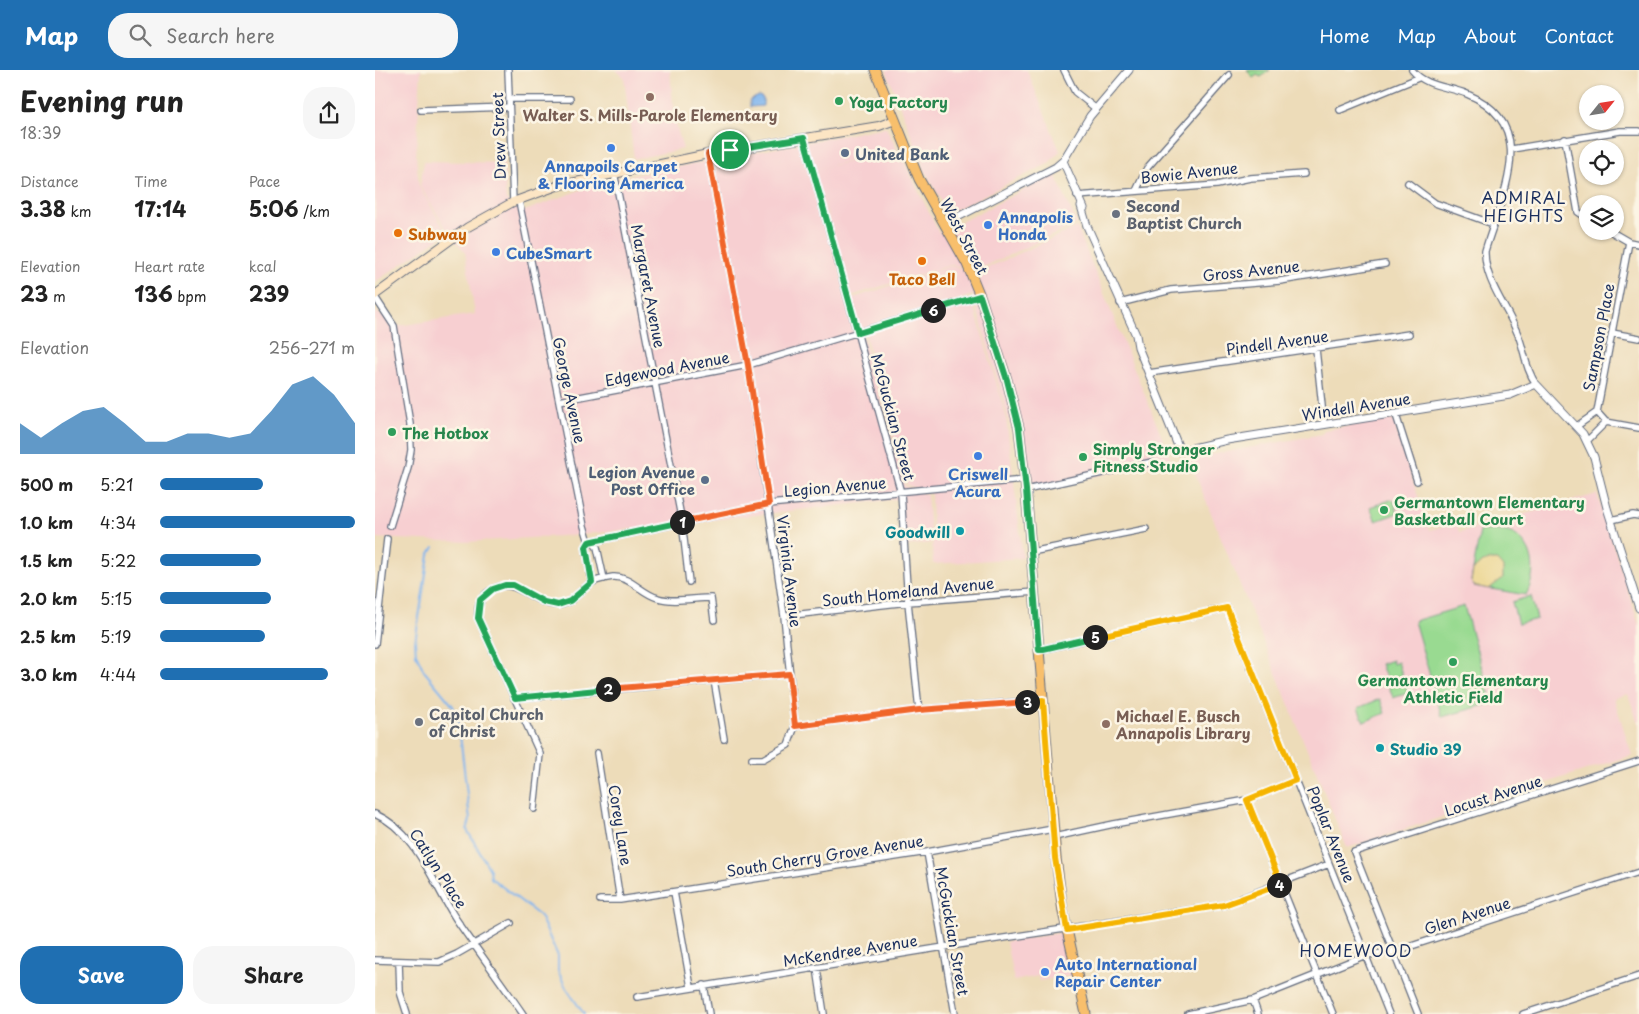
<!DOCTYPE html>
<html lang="en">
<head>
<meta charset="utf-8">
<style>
  :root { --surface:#fff; --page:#f6f6f6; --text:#222; --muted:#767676; --accent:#1f6fb2 }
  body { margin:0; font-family:"Playpen Sans",sans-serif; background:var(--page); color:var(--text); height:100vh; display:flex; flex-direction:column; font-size:19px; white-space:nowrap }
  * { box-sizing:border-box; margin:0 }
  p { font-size:16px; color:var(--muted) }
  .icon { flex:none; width:28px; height:28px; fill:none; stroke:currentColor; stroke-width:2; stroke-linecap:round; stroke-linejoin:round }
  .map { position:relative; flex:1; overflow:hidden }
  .drawer { display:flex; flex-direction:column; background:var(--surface); width:375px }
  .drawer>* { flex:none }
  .needle { width:32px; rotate:60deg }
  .controls { position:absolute; left:1204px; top:15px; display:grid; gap:10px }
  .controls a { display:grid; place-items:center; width:45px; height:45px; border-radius:50%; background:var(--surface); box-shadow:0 1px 4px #0004; font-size:25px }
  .pin { position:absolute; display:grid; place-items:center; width:42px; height:42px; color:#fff; margin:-21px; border:2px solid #fff; border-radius:50%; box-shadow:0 1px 5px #0007 }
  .km { position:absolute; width:25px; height:25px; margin:-12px; border-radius:50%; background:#222; color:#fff; font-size:14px; line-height:25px; text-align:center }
  .round { display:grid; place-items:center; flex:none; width:52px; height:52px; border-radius:20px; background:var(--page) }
  .head { display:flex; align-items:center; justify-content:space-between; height:85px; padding:0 20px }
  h1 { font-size:28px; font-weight:700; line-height:38px }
  .metrics { display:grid; grid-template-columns:repeat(3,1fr); gap:8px; height:85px; padding:5px 20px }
  .metrics div { display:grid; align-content:center }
  .metrics b { font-size:21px; font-weight:700 }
  .metrics small { font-size:14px; font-weight:400 }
  .metrics p { font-size:14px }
  .chart { height:140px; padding:10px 20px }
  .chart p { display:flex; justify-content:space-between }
  .chart svg { width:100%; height:90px; margin-top:5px; fill:var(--accent); opacity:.7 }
  .button { display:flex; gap:10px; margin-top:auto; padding:10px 20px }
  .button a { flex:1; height:58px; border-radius:20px; background:var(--accent); color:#fff; font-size:20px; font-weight:700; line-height:58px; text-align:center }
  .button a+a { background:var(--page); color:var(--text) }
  ul { padding:0 20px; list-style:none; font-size:16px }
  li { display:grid; grid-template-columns:80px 60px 1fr; align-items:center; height:38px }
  li i { height:12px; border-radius:6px; background:var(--accent) }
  header { display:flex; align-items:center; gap:30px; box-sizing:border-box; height:70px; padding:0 25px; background:var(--accent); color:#fff }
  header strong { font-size:24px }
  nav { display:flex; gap:28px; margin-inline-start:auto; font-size:18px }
  .search { width:350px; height:45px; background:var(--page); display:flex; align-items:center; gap:12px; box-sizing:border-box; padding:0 18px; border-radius:20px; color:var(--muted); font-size:19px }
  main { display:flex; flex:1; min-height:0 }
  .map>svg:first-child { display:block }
  .built { fill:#f7cfd1 }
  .green { fill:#99da91; stroke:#5a8478 }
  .sand { fill:#eeda9e; stroke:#84847e }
  .water { fill:#80b5ee; stroke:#4e72a6 }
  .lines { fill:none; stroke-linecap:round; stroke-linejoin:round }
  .stream { stroke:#80b5ee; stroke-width:2 }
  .minor-casing { stroke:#646c7e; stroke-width:8 }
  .tertiary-casing { stroke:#646c7e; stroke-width:9 }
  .secondary-casing { stroke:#646c7e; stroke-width:10 }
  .primary-casing { stroke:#646c7e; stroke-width:11 }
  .minor { stroke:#fff; stroke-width:5.5 }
  .tertiary { stroke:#fff; stroke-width:7 }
  .secondary { stroke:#fce5c4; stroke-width:8 }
  .primary { stroke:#f8bf6c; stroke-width:9 }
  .split-1-casing { stroke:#fff; stroke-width:10 }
  .split-2-casing { stroke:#fff; stroke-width:10 }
  .split-3-casing { stroke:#fff; stroke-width:10 }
  .split-4-casing { stroke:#fff; stroke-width:10 }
  .split-5-casing { stroke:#fff; stroke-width:10 }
  .split-6-casing { stroke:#fff; stroke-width:10 }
  .split-7-casing { stroke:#fff; stroke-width:10 }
  .split-1 { stroke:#f0652b; stroke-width:6 }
  .split-2 { stroke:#22a559; stroke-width:6 }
  .split-3 { stroke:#f0652b; stroke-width:6 }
  .split-4 { stroke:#f5b400; stroke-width:6 }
  .split-5 { stroke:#f5b400; stroke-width:6 }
  .split-6 { stroke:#22a559; stroke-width:6 }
  .split-7 { stroke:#22a559; stroke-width:6 }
  .education-dot { fill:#8d6e63; stroke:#fcf5e5; stroke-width:2 }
  .leisure-dot { fill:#2e9e5b; stroke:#fcf5e5; stroke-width:2 }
  .shop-dot { fill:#3f7fe0; stroke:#fcf5e5; stroke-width:2 }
  .service-dot { fill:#5c6f8a; stroke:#fcf5e5; stroke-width:2 }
  .worship-dot { fill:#6b7280; stroke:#fcf5e5; stroke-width:2 }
  .food-dot { fill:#e8710a; stroke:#fcf5e5; stroke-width:2 }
  .culture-dot { fill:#0f9aa8; stroke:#fcf5e5; stroke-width:2 }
  .labels { text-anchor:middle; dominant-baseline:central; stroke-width:5; stroke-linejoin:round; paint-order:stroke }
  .leisure-label { font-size:15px; font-weight:bold; fill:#27864d; stroke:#fcf5e5; text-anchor:start }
  .education-label { font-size:15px; font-weight:bold; fill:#785e54; stroke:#fcf5e5 }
  .street-label { font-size:15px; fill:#1b2f5e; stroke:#fcf5e5 }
  .service-label { font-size:15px; font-weight:bold; fill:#4e5e75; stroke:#fcf5e5; text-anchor:start }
  .shop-label { font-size:15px; font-weight:bold; fill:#366cbe; stroke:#fcf5e5; text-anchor:start }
  .worship-label { font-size:15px; font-weight:bold; fill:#5b616d; stroke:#fcf5e5; text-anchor:start }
  .food-label { font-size:15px; font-weight:bold; fill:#c56008; stroke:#fcf5e5; text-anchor:start }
  .culture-label { font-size:15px; font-weight:bold; fill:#0d838f; stroke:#fcf5e5; text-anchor:end }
  .neighbourhood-label { font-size:16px; letter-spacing:1px; fill:#1b2f5e; stroke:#fcf5e5 }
</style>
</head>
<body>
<header>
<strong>Map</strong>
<div class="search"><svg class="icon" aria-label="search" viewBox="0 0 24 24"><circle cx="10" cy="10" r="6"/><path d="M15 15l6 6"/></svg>Search here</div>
<nav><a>Home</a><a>Map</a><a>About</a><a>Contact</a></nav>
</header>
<main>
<section class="drawer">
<div class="head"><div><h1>Evening run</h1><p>18:39</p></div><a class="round"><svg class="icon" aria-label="share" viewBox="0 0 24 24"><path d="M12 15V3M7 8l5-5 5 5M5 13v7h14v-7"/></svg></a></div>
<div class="metrics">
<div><p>Distance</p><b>3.38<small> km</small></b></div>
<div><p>Time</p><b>17:14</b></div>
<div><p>Pace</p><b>5:06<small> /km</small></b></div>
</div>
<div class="metrics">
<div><p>Elevation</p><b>23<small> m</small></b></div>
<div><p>Heart rate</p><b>136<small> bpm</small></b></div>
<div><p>kcal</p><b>239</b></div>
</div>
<div class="chart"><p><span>Elevation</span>256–271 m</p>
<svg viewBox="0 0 160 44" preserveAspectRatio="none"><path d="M0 44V29L10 36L20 29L30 23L40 21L50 29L60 38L70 38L80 34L90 34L100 36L110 34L120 23L130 10L140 6L150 15L160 29V44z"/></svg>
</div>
<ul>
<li><b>500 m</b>5:21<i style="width:53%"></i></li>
<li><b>1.0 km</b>4:34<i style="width:100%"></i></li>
<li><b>1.5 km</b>5:22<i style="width:52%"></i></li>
<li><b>2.0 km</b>5:15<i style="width:57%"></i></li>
<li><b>2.5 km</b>5:19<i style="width:54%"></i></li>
<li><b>3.0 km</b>4:44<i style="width:86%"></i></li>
</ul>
<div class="button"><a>Save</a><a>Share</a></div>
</section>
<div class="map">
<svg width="1264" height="944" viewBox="0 0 1264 944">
  <rect width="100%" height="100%" fill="#fcf5e5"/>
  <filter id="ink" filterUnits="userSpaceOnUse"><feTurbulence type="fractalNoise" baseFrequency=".02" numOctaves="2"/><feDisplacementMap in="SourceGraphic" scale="10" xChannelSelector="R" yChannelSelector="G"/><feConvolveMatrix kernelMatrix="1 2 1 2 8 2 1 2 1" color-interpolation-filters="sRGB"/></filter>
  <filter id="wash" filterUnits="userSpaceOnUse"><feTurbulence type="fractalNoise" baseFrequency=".0096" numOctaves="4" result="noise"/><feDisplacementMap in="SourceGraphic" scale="20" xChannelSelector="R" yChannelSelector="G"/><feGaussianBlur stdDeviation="1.12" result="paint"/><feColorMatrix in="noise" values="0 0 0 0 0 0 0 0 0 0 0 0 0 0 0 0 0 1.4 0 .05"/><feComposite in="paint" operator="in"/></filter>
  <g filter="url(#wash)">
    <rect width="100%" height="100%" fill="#eddcb9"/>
    <path class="built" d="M0,0H46L41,86L44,116L72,163L0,212Z
      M241,0H295L299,47L308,79L259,89L249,7Z
      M511,0H652L685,81L673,94L573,143L550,101Z
      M511,57L522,80L441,99L524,81L564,163L680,104L702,154L604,199L576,195L476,226L448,128L472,230L575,196L605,201L702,157L797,392L653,418L598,225L487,262L530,416L552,425L556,473L530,476L522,429L202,465L91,472L0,468V241L23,256L100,244L90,182L73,162L45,116L49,91L129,93L131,130L147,142L229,111Z
      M598,232L631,346L648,488L558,494L556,424L532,415L490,264Z
      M1018,349L1054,460L1081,453L1085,462L1222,424L1264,555V656L1253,624L1239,628L1257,685L972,778L814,389L947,364L949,360Z
      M690,862L698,905L664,911L663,906L639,911L631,872Z"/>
    <path class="green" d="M872,0H895L886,7L882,5L878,8Z
      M1018,429L1023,443L1001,451L995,437Z
      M1105,461C1116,460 1134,459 1143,467C1161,481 1161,506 1151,525L1099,516L1096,511Z
      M1156,526L1162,549L1143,554L1137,532Z
      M1089,536L1117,633L1067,647L1039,551Z
      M1017,590L1018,594L1023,592L1033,623L1018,628L1006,594Z
      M1005,629L1010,643L989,652L983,638Z"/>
    <path class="sand" d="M1116,490H1122L1128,497V508L1114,519L1099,516L1096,511L1098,500L1107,492Z"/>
    <path class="water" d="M384,26L388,28V36L375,37V30Z"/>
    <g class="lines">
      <path class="stream" d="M59,477L54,485L40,572L41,584L49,601L78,636L84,656L95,750L92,760L115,800L116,808L165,846L183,886V901L191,918L209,944"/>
    </g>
  </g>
  <g filter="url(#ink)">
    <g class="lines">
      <g class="minor-casing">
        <path id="minor" d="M133,0L138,132
          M689,0L700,22L720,38
          M1037,0C1051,17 1072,16 1092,24C1167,55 1126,126 1110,181C1109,209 1130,234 1141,260C1150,278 1149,297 1161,314
          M134,29H195
          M46,40L134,37
          M965,40L1043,8
          M429,68L526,423L533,532L544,640
          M1190,69L1203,142L1212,148
          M1137,79L1245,61H1264
          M333,84L373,295L409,546L420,656L413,675L388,689H377
          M239,102L307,452L314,512
          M1033,113L1060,133L1118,154
          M761,121L772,98L854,5
          M702,126L842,115L875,108L929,104
          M144,131L209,456L214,472L211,477L217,512
          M1235,161L1254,172L1264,174
          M0,227L19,256L35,354L36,380L33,398L15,456
          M745,233L796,220L905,211L1010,194
          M1237,263L1264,268
          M941,279L949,355
          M774,303L1034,264
          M184,331L373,295L605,226
          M1222,342L1231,352
          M1021,345L1042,411
          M1231,352L1264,358
          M1202,356L1222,342L1254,172
          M1212,371L1231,352
          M651,420L777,392
          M1236,450L1258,445L1264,446
          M216,471L222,477L229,509
          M214,472L394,434L650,410
          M656,482L771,459
          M409,546L533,532L660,522
          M0,574L12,469
          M664,580L852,538L1014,944
          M339,610L349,669
          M139,628L414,604
          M420,656L544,640L669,630
          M222,683L245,830
          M872,730L958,944
          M159,739L165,684L103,548C102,537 105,527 115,521C140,504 156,534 181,535C196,536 205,520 216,513C221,510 232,508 238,507C255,506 267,524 283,528C299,533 319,528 336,528L339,550
          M0,744C42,762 58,814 81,849C103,881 126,912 148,944
          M679,767L739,754L872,730L921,710
          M552,782L580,944
          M299,822L316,917
          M225,830H245L552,782L678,759
          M0,890L64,892L82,884L136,853
          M24,892L25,922L32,944
          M442,898L449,944
          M329,915L334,944
          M262,927L569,877L849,835L954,794
          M878,930L883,944
          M813,944L878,930L991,885L1018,882L1264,802
          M1043,944L979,782L1264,691
          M1148,944L1264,906"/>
      </g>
      <g class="tertiary-casing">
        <path id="tertiary" d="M688,91L709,138
          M706,136L712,156L761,265L763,277L805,381L852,370L1135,325L1161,314L1208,364L1219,387L1232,438L1264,538
          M569,154L681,97L688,91L715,46L754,0"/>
      </g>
      <g class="secondary-casing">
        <path id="secondary" d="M0,225L93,157L138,132L182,116L333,84L504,56L520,50"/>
      </g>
      <g class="primary-casing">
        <path id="primary" d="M500,0L544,109L592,194L605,226L632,310L644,358L651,420L681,788L688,842L711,944"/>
      </g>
      <use href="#minor" class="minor"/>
      <use href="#tertiary" class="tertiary"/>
      <use href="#secondary" class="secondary"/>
      <use href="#primary" class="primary"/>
    </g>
  </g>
  <g class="lines" filter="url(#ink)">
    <g class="split-1-casing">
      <path id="split-1" d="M307,452L394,434L373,295L333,84L355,80"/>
    </g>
    <g class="split-2-casing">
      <path id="split-2" d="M233,619L140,628L103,548L105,530L118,519L130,515H138L169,532L183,535L195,531L217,512L211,477L214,472L307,452"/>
    </g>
    <g class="split-3-casing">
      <path id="split-3" d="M233,619L414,604L420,656L544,640L652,632"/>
    </g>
    <g class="split-4-casing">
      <path id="split-4" d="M652,632L668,630L680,788L692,860L849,835L904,815"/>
    </g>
    <g class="split-5-casing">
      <path id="split-5" d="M720,567L852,538L921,710L872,730L906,814L904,815"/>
    </g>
    <g class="split-6-casing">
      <path id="split-6" d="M558,240L605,226L632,310L644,358L651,420L664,580L720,567"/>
    </g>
    <g class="split-7-casing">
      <path id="split-7" d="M355,80L429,68L483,263L558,240"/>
    </g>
    <use href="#split-1" class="split-1"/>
    <use href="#split-2" class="split-2"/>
    <use href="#split-3" class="split-3"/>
    <use href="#split-4" class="split-4"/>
    <use href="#split-5" class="split-5"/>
    <use href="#split-6" class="split-6"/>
    <use href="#split-7" class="split-7"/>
  </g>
  <g class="education-dot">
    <circle cx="275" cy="27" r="5"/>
    <circle cx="731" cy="654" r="5"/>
  </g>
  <g class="leisure-dot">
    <circle cx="464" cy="31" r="5"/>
    <circle cx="17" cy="362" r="5"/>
    <circle cx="708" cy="387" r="5"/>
    <circle cx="1009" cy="440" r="5"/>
    <circle cx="1078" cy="592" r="5"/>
  </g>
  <g class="shop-dot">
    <circle cx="236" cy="78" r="5"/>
    <circle cx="613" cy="155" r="5"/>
    <circle cx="121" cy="182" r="5"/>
    <circle cx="603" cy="386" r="5"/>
    <circle cx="670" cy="902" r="5"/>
  </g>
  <g class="service-dot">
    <circle cx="470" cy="83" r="5"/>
    <circle cx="330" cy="410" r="5"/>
  </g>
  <g class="worship-dot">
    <circle cx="741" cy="144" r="5"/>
    <circle cx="44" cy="652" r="5"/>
  </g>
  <g class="food-dot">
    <circle cx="23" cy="163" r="5"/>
    <circle cx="547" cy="191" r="5"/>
  </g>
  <g class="culture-dot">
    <circle cx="585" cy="461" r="5"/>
    <circle cx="1005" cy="678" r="5"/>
  </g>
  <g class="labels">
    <g class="leisure-label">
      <text x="474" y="31">Yoga Factory</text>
      <text x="27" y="362">The Hotbox</text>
      <text x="718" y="378">Simply Stronger<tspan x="718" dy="17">Fitness Studio</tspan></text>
      <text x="1019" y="431">Germantown Elementary<tspan x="1019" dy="17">Basketball Court</tspan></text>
      <text x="1078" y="609" text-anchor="middle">Germantown Elementary<tspan x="1078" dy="17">Athletic Field</tspan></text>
    </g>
    <g class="education-label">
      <text x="275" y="44">Walter S. Mills-Parole Elementary</text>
      <text x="741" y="645" text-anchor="start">Michael E. Busch<tspan x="741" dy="17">Annapolis Library</tspan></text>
    </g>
    <g class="street-label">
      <text transform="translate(123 66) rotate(-92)">Drew Street</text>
      <text transform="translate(814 102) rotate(-6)">Bowie Avenue</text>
      <text transform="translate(590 166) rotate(62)">West Street</text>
      <text transform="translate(876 200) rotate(-6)">Gross Avenue</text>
      <text transform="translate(274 216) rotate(79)">Margaret Avenue</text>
      <text transform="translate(1223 267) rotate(-79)">Sampson Place</text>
      <text transform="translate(902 272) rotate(-8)">Pindell Avenue</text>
      <text transform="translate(292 298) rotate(-11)">Edgewood Avenue</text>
      <text transform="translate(195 320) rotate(78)">George Avenue</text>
      <text transform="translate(981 336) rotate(-9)">Windell Avenue</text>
      <text transform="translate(519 347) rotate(75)">McGuckian Street</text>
      <text transform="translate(460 416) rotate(-5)">Legion Avenue</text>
      <text transform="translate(415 501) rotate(83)">Virginia Avenue</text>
      <text transform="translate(533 521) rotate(-6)">South Homeland Avenue</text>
      <text transform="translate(1118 725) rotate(-18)">Locust Avenue</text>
      <text transform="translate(246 755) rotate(81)">Corey Lane</text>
      <text transform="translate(957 764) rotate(68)">Poplar Avenue</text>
      <text transform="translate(450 785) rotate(-9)">South Cherry Grove Avenue</text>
      <text transform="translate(64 798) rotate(57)">Catlyn Place</text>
      <text transform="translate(1092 845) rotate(-18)">Glen Avenue</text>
      <text transform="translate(578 861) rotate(80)">McGuckian Street</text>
      <text transform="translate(475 880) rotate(-9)">McKendree Avenue</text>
    </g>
    <g class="service-label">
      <text x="480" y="83">United Bank</text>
      <text x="320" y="401" text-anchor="end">Legion Avenue<tspan x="320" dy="17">Post Office</tspan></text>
    </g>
    <g class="shop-label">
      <text x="236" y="95" text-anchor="middle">Annapoils Carpet<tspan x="236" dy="17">&amp; Flooring America</tspan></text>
      <text x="623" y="146">Annapolis<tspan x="623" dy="17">Honda</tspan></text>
      <text x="131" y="182">CubeSmart</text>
      <text x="603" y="403" text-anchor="middle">Criswell<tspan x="603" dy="17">Acura</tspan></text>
      <text x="680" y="893">Auto International<tspan x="680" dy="17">Repair Center</tspan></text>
    </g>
    <g class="worship-label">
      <text x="751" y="135">Second<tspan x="751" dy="17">Baptist Church</tspan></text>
      <text x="54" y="643">Capitol Church<tspan x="54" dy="17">of Christ</tspan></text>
    </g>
    <g class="food-label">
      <text x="33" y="163">Subway</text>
      <text x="547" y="208" text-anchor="middle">Taco Bell</text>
    </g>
    <g class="culture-label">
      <text x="575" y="461">Goodwill</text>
      <text x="1015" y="678" text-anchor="start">Studio 39</text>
    </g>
    <g class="neighbourhood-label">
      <text x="1149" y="127">ADMIRAL<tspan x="1149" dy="18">HEIGHTS</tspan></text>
      <text x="981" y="880">HOMEWOOD</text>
    </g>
  </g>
</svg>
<div class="controls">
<a><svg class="needle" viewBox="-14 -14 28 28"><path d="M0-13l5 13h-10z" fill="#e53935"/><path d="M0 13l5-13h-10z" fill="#767676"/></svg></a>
<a><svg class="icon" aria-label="locate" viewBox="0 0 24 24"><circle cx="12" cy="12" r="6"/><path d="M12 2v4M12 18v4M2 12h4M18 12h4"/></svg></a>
<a><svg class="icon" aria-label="layers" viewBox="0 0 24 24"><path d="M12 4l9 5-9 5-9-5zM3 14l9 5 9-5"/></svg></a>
</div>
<div class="pin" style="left:355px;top:80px;background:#1e9e55"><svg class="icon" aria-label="arrive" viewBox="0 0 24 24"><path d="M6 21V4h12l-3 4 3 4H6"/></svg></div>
<b class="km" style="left:307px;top:452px">1</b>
<b class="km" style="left:233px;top:619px">2</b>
<b class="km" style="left:652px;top:632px">3</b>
<b class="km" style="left:904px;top:815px">4</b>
<b class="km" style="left:720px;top:567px">5</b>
<b class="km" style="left:558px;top:240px">6</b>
</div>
</main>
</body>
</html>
